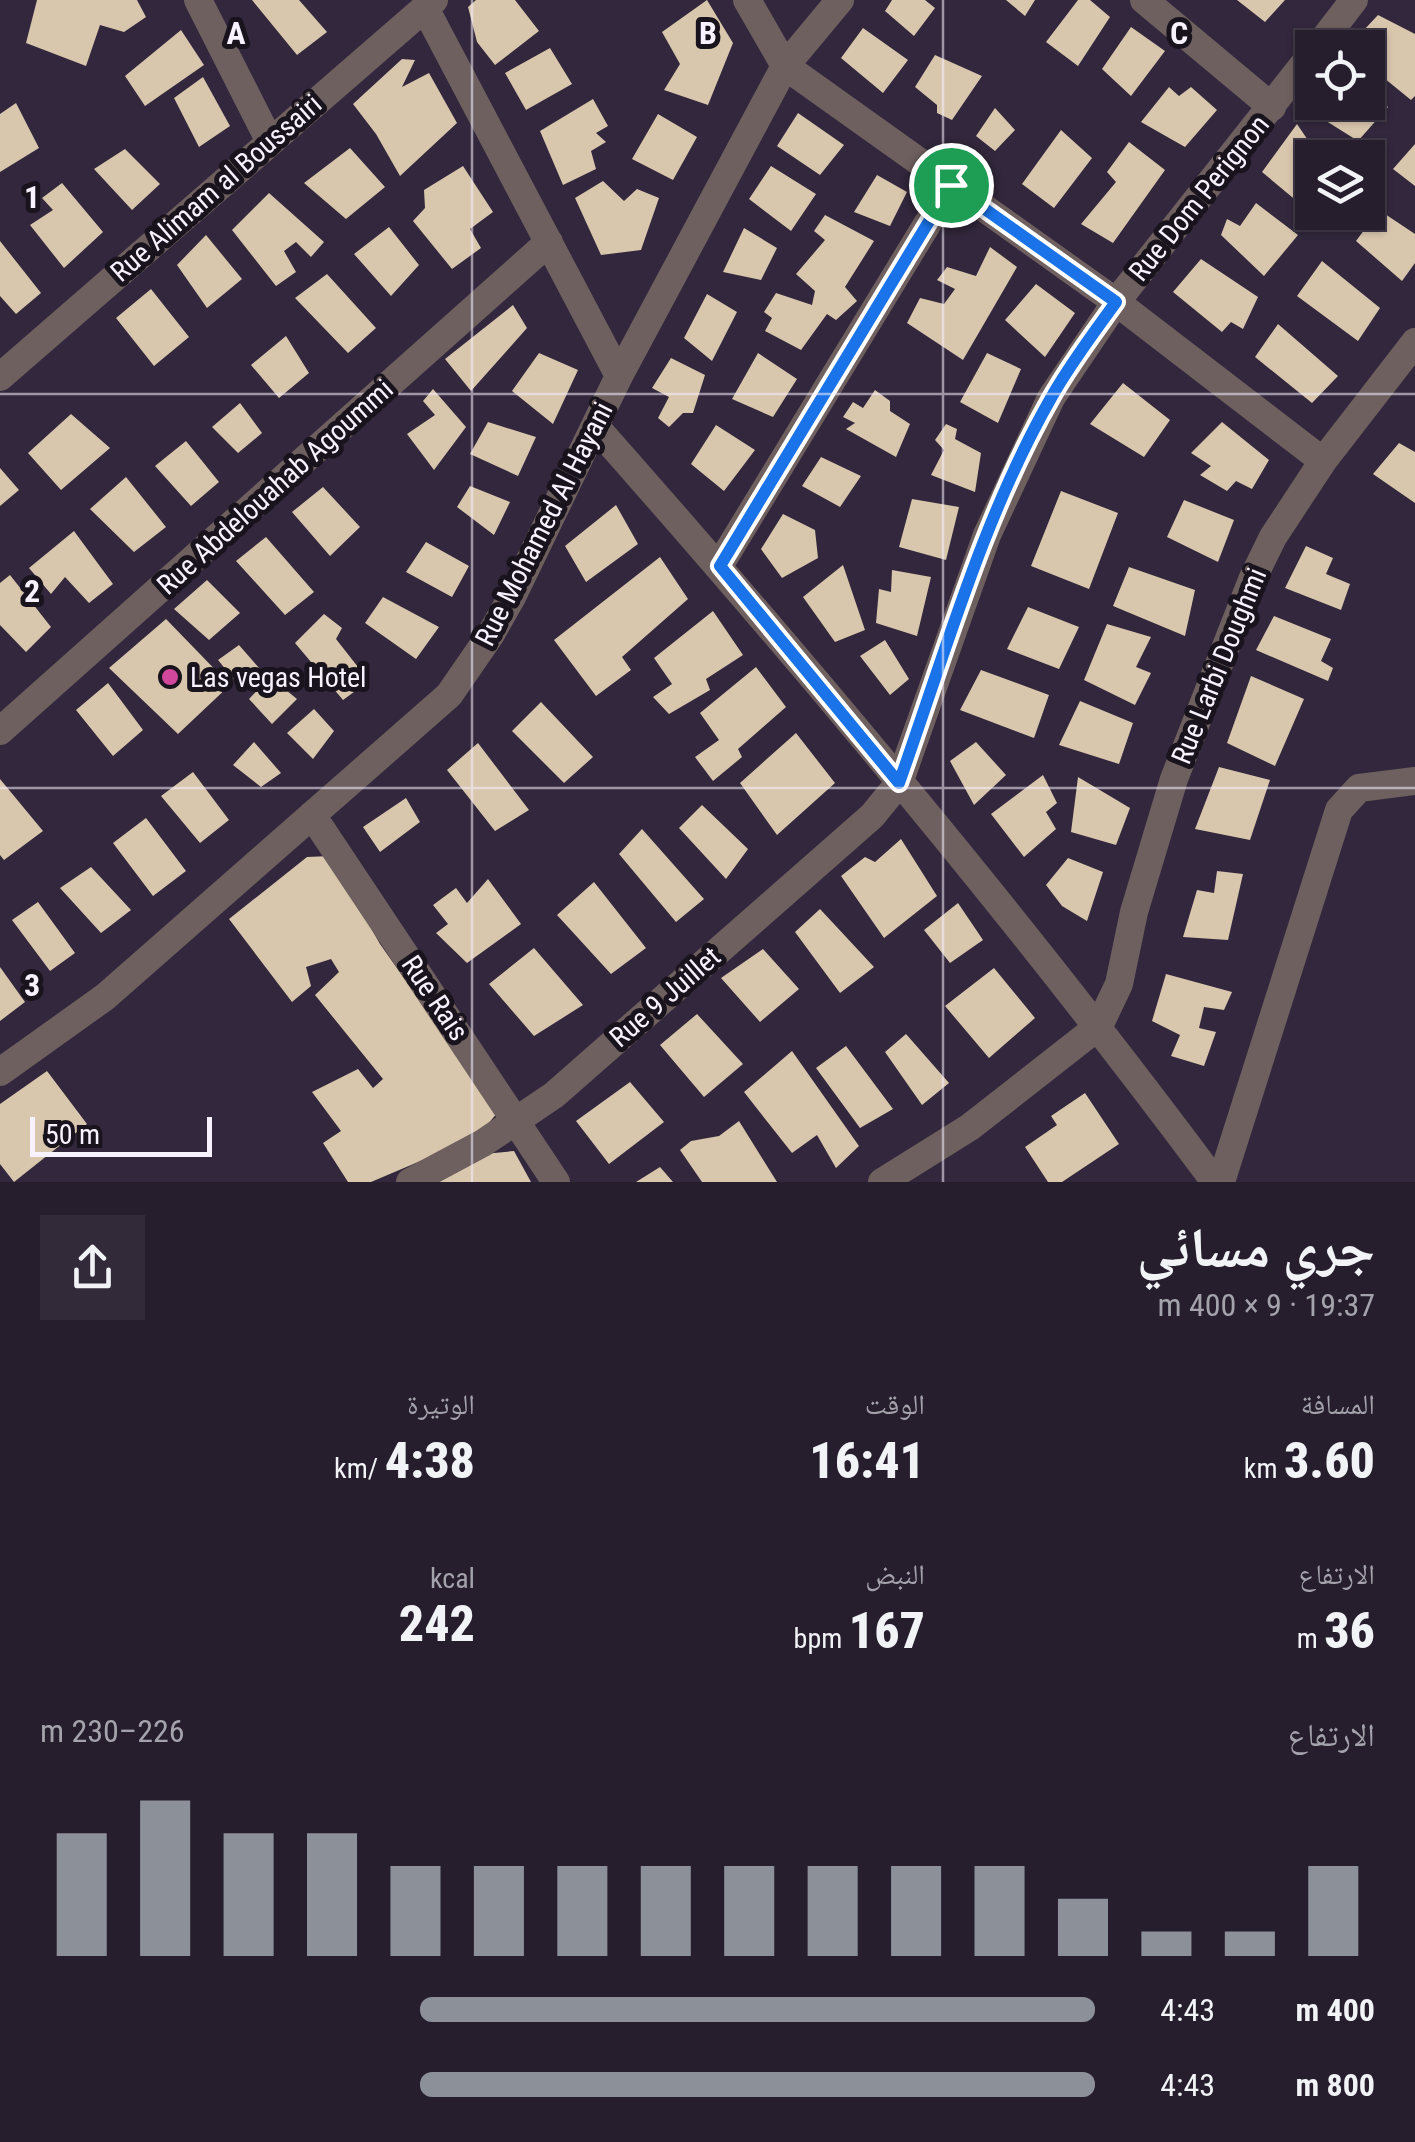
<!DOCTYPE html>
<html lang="ar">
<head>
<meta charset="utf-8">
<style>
  :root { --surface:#261d2d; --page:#322a39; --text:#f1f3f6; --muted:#a4a2aa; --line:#423b49; --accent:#8c9099 }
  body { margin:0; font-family:"Roboto Condensed","Noto Naskh Arabic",sans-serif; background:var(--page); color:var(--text); direction:rtl; height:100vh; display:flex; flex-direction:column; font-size:38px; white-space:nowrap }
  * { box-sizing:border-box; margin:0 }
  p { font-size:32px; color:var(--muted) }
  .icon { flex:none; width:55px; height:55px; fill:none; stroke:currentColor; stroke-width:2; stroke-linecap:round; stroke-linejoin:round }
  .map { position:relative; height:1182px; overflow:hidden; direction:ltr }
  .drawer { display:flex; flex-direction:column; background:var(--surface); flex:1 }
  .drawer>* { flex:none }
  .controls { position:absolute; left:1295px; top:30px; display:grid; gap:20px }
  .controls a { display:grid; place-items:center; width:90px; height:90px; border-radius:0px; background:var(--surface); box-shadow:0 2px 8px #0004,0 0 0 2px var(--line); font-size:50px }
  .scale { position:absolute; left:30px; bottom:25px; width:182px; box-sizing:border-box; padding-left:10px; border:5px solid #f8f1ff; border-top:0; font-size:28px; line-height:35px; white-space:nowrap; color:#f8f1ff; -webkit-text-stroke:8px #18131c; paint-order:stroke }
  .pin { position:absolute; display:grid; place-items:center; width:85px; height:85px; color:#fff; margin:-42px; border:5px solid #fff; border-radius:50%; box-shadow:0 2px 10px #0007 }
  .round { display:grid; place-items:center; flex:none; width:105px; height:105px; border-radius:0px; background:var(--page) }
  .summary { display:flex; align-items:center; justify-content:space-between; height:170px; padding:0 40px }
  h1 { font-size:55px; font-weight:800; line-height:75px }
  .metrics { display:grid; grid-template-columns:repeat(3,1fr); gap:15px; height:170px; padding:10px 40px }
  .metrics div { display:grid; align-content:center }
  .metrics b { font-size:50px; font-weight:800 }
  .metrics small { font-size:28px; font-weight:400 }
  .metrics p { font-size:28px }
  .chart { height:280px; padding:20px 40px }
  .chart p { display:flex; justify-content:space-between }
  .chart svg { width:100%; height:180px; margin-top:10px; stroke:var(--accent); stroke-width:6 }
  ul { padding:0 40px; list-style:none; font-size:32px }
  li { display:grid; grid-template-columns:160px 120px 1fr; align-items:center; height:75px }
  li i { height:25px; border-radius:12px; background:var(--accent) }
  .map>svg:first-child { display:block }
  .building { fill:#d8c6ad }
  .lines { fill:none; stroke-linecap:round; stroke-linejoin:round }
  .street { stroke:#6e605f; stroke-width:28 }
  .route-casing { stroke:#fff; stroke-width:20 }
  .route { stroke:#1a73e8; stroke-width:12 }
  .grid { fill:none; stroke:#f8f1ff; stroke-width:2.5; stroke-opacity:0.55 }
  .hotel-dot { fill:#d1479c; stroke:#18131c; stroke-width:4 }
  .labels { text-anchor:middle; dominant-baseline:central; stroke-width:10; stroke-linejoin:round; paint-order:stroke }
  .street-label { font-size:28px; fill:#f8f1ff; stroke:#18131c }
  .poi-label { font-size:28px; fill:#f8f1ff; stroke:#18131c; text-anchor:start }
  .grid-label { font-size:32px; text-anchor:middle; font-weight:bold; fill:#f8f1ff; stroke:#18131c; stroke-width:10; stroke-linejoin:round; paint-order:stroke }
</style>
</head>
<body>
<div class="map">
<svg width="1415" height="1182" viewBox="0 0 1415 1182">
  <rect width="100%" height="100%" fill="#32273c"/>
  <path class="building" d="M37,0H137L146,17L124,32L100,25L86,66L26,43Z
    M252,0H299L327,32L297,55Z
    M476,0H515L539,31L495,65L477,42L468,7Z
    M707,0L733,43L708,105L664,90L680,64L662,32Z
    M892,0H925L935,8L914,36L885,11Z
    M1006,0H1035L1025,16Z
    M1078,0H1090L1110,17L1078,66L1046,42Z
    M1237,0H1285L1265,22Z
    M1378,15L1415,34V96L1411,100L1368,65V48H1347Z
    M1131,27L1165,51L1131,96L1102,69Z
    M863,28L908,60L883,93L841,58Z
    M181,30L204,65L145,106L125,76Z
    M550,48L572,84L526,110L505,73Z
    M935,55L982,76L952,120L937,113V105L915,87Z
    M402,59L415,60L402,87L429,73L457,123L400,176L376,134L353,104Z
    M203,77L230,126L199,147L174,98Z
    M1169,87L1179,96L1191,87L1217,110L1185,147L1141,122Z
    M1368,91L1388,107L1358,141L1304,107L1312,96V102H1368Z
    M593,99L608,126L596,133L606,142L591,151L596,169L563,185L540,131Z
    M16,103L39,148L0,172V114Z
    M995,108L1015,130L995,151L976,136Z
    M798,113L844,145L820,175L777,146Z
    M658,114L697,137L673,180L632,159Z
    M1297,124L1316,152L1324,145L1345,158H1312V212H1339L1328,227L1262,172Z
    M1061,130L1092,158L1054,208L1022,184Z
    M1129,142L1165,170L1113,243L1081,224L1116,182L1107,172Z
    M1415,144V186L1393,169Z
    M350,148L385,187L346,219L304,183Z
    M125,149L160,184L132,210L94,169Z
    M463,166L493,212L470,229L481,248L452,269L413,221L425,208L424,190Z
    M771,166L816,194L791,231L749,199Z
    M877,175L907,192L890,226L854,212Z
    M603,181L624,201L637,189L659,198L641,250L601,255L575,198Z
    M62,183L103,232L64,268L30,225L53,210L42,198Z
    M269,193L324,242L311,257L296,242L284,251L296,272L276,286L232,230Z
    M1256,203L1298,235L1264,276L1221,235L1227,219L1240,226Z
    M1379,210L1415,234V263L1402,281L1356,241Z
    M825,215L874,241L845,287L857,301L836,320L827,314L801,350L765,331L772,318L764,312L776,293L812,305L815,291L796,274L825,240L814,231Z
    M389,227L419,265L391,296L354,254Z
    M744,228L777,248L761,280L723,272Z
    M206,235L242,279L207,308L177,265Z
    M0,241L41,293L16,314L0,296Z
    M990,247L1017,267L963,360L907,323L920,298L944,304L955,289L937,280L947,267L976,276Z
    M1201,259L1258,297L1243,329L1231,322L1222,332L1173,292Z
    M1322,261L1380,308L1358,341L1297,296Z
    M327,274L376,328L348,353L295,298Z
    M1036,284L1075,313L1045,357L1005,320Z
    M151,289L189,337L154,366L116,318Z
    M707,294L737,312L712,361L684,338Z
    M513,305L527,328L471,391L445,359Z
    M1278,324L1338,376L1312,403L1255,357Z
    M286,336L309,373L279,398L251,365Z
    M539,353L578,370L553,424L512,391Z
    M758,353L797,379L773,417L732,399Z
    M987,353L1021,369L998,423L960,402Z
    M671,358L705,375L693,413H683L669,427L658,418L669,397L652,388Z
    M1123,383L1170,420L1144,457L1090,424Z
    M433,389L466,427L434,470L407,434L435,415L423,401Z
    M875,390L890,401V411L910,424L896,457L846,429L855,423L843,417L853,402L863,408Z
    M240,403L262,433L238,453L212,427Z
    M71,414L110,448L61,490L28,453Z
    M488,422L536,437L518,476L470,454Z
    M1222,422L1269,460L1252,489L1236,481L1227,491L1200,475L1211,466L1191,453Z
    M946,424L957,429L955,439L981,453L975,492L931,475L944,450L935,440Z
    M716,425L755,450L724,491L691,464Z
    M186,441L219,482L191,506L155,466Z
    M1399,443L1415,452V503L1373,474Z
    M821,457L861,476L840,507L802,486Z
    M0,468L19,490L0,506Z
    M126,477L166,527L134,552L90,509Z
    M470,486L510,502L494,535L457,507Z
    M323,487L360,527L330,556L292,512Z
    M1061,491L1118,513L1089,589L1031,566Z
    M912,499L959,507L946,560L899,547Z
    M1184,500L1234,520L1218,562L1167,537Z
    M616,505L638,544L586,582L565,546Z
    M783,514L815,530L818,558L782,578L761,549Z
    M74,531L113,584L89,603L65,577L51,594L29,568Z
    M266,537L314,592L285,615L236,561Z
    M426,542L469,566L452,597L406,572Z
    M1306,546L1333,558L1326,574L1350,584L1341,610L1285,588Z
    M660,557L688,599L622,657L631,670L596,696L554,640Z
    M843,565L865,630L835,642L803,597Z
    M1129,567L1195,590L1185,636L1113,606Z
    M892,570L931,577L917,636L876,623L879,589L891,592Z
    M10,575L51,627L26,652L0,625V583Z
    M207,580L240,613L209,640L174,609Z
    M383,597L439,627L416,659L365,623Z
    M1028,607L1079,627L1059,669L1007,649Z
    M713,611L743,655L706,679L710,690L669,714L653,697L672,684L654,658Z
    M324,614L342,628L336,639L369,681L343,700L295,643Z
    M1274,616L1331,639L1321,661L1333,668L1328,681L1256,650Z
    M166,619L230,685L178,734L109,668Z
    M1107,624L1151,637L1136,667L1151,673L1135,705L1084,680Z
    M885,640L909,679L890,695L860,656Z
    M239,645L260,669L240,687L218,660Z
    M756,667L786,707L738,749L742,757L713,781L695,757L719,740L700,713Z
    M981,670L1049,695L1034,738L960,710Z
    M1251,676L1304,699L1275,766L1227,743Z
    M270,677L297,699L272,724L249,699Z
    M108,683L143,730L113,756L76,710Z
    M1080,701L1133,723L1119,764L1059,745Z
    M541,702L593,757L564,783L512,731Z
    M314,709L334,731L313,759L287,733Z
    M796,733L835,783L777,835L740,783Z
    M254,742L281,773L261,787L233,765Z
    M976,742L1006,775L974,805L950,761Z
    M478,743L529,810L495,831L447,770Z
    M1219,767L1270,780L1250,840L1195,829Z
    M193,772L229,820L200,843L161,796Z
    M1043,775L1057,803L1046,812L1056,829L1024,857L991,814Z
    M1078,777L1130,808L1116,845L1071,832Z
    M0,779L43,831L4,860L0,855Z
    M406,798L420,822L380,852L363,827Z
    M702,805L748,849L726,879L679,828Z
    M146,818L186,871L153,896L113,843Z
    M642,829L704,899L676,922L619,854Z
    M901,839L937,896L884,938L841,876L865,857L875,862Z
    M330,856L380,944L498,1112L477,1137L371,1182H348L323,1143L341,1131L312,1092L358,1069L373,1088L383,1079L315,995L339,972L331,959L306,967L311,986L292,1002L229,919L307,857Z
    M1068,858L1103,872L1087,921L1062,906L1046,885Z
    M91,867L131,910L101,933L60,888Z
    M1217,871L1243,874L1228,940L1183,937L1197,890L1214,893Z
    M488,879L521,924L467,963L436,933L448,924L433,905L456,888L467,903Z
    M594,882L646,948L611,974L557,915Z
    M38,902L75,953L50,971L12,920Z
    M958,903L983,940L950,963L924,930Z
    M820,909L874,967L840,993L795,932Z
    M534,948L583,1005L534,1036L489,984Z
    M763,949L799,989L760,1022L721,978Z
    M0,967L25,1002L0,1021Z
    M994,968L1035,1018L989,1058L945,1006Z
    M1166,974L1232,992L1224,1010L1204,1007L1199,1028L1216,1032L1204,1066L1171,1056L1180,1035L1152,1021Z
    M697,1014L743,1064L704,1097L660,1045Z
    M906,1034L949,1083L922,1105L885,1052Z
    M846,1046L893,1109L860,1128L816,1068Z
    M792,1051L859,1146L836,1168L817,1135L792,1153L744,1092Z
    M47,1071L87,1124L14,1182L0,1164V1104Z
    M630,1082L664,1122L609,1164L576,1121Z
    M1085,1093L1119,1144L1062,1182H1048L1025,1147L1057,1125L1051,1116Z
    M739,1121L777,1182H702L680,1150L691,1141L719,1136Z
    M514,1151L531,1182H432L484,1154Z
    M660,1167L673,1182H636Z"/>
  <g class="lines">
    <path class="street" d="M198,0L269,140
      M747,0L785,66L1116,302L1323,461
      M1144,0L1272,107
      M425,8L619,376
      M1317,48L1354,0
      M0,377L434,0
      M595,426C811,670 1021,921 1215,1182
      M719,566L951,185
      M0,731L549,242
      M312,815L556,1182
      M0,1072L105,997L449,695L491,634L513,595L619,376L785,66L840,0
      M410,1182L483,1143L554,1095L872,816L899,783L987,535L1051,398L1116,302L1312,54
      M882,1182L970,1127L1099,1026L1119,984L1134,912L1174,779L1252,580L1273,537L1323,461L1415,342
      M1221,1182L1339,810L1359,788L1415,781"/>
  </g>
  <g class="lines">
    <g class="route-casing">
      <path id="route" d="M951,185L1116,302C1093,334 1070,364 1051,398C983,517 945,654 899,783L720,566Z"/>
    </g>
    <use href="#route" class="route"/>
  </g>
  <path class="grid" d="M472,0V1182M943,0V1182M0,394H1415M0,788H1415"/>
  <circle class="hotel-dot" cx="170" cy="677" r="10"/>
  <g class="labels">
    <g class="street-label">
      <text transform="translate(216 188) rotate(-41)">Rue Alimam al Boussairi</text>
      <text transform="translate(1199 198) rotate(-51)">Rue Dom Perignon</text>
      <text transform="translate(275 487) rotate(-42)">Rue Abdelouahab Agoummi</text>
      <text transform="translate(544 524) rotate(-63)">Rue Mohamed Al Hayani</text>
      <text transform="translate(1219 666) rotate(-68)">Rue Larbi Doughmi</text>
      <text transform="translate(665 997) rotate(-41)">Rue 9 Juillet</text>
      <text transform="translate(435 998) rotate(56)">Rue Rais</text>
    </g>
    <g class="poi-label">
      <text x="190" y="677">Las vegas Hotel</text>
    </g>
  </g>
  <g class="grid-label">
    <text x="236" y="44">A</text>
    <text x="708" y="44">B</text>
    <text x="1179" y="44">C</text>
    <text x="32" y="208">1</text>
    <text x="32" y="602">2</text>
    <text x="32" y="996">3</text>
  </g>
</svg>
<div class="controls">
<a><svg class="icon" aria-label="locate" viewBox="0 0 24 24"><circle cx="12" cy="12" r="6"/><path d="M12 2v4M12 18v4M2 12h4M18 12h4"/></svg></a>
<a><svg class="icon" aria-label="layers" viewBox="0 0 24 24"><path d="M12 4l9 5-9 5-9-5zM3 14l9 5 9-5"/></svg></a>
</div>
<div class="scale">50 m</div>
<div class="pin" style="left:951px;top:185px;background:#1e9e55"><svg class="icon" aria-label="arrive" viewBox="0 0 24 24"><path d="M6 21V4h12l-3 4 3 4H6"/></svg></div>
</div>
<section class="drawer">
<div class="summary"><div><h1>جري مسائي</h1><p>19:37 · 9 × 400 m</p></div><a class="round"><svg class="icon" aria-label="share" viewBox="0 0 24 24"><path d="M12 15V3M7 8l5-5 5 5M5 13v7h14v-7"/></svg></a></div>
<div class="metrics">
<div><p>المسافة</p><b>3.60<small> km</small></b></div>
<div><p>الوقت</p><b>16:41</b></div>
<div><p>الوتيرة</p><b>4:38<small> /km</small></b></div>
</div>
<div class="metrics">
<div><p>الارتفاع</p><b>36<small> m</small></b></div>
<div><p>النبض</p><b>167<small> bpm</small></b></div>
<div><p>kcal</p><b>242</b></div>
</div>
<div class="chart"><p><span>الارتفاع</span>226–230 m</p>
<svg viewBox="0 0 160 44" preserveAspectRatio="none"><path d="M5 44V14M15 44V6M25 44V14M35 44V14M45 44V22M55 44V22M65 44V22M75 44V22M85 44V22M95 44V22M105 44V22M115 44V22M125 44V30M135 44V38M145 44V38M155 44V22"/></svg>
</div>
<ul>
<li><b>400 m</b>4:43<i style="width:64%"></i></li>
<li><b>800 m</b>4:43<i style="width:64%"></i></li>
</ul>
</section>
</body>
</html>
